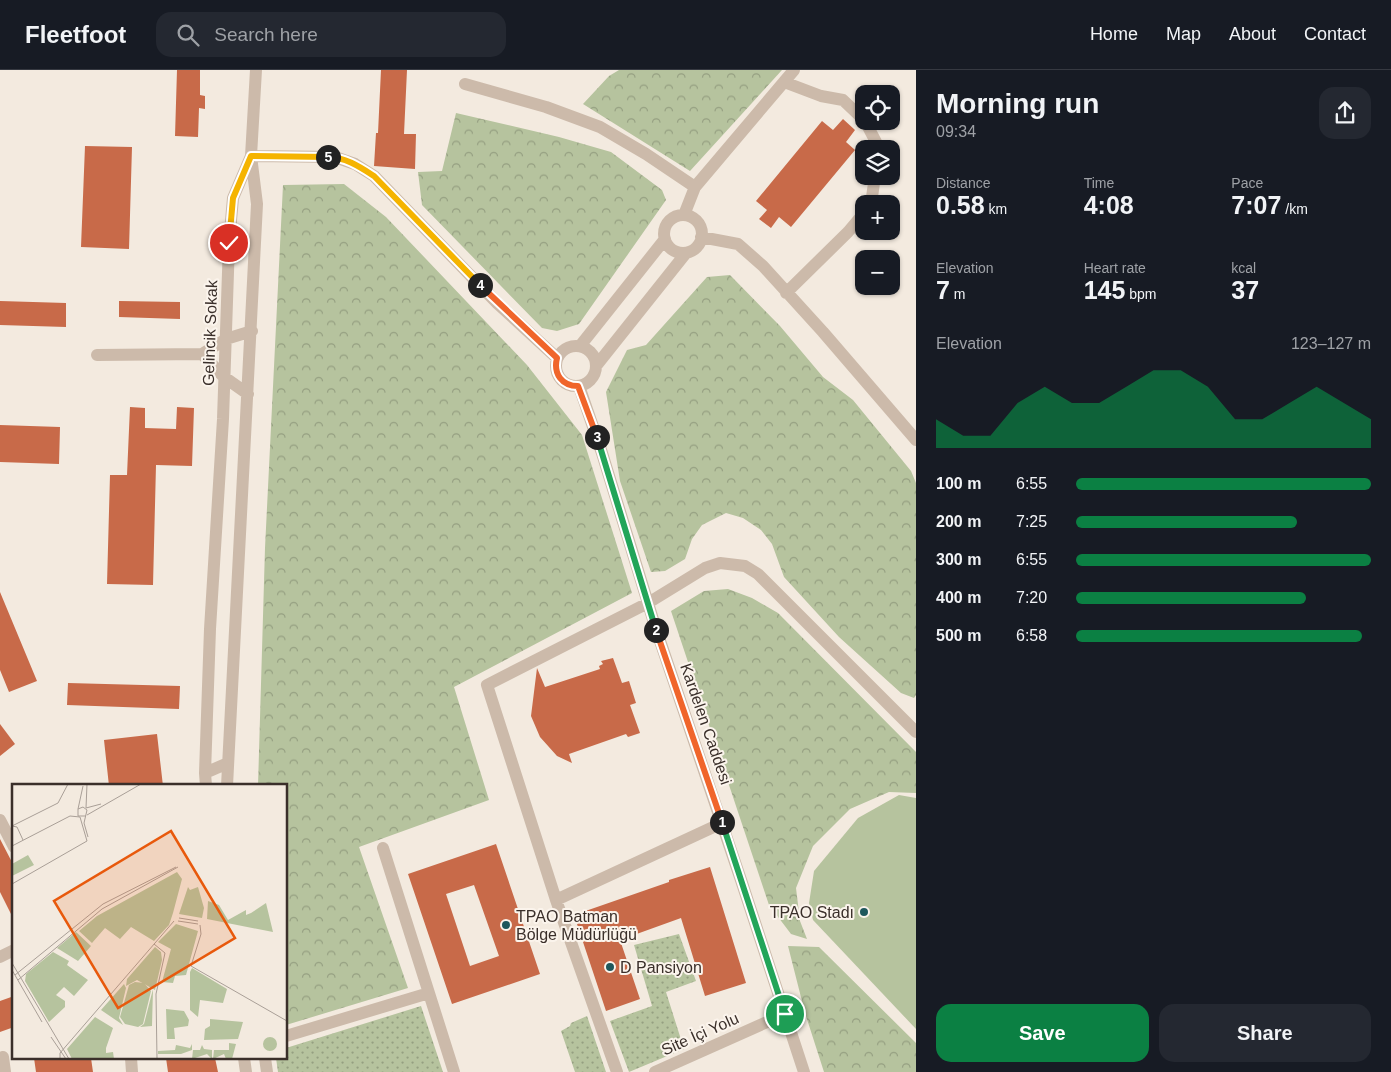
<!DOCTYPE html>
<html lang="en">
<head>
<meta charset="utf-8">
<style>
  :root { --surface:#171b24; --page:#242831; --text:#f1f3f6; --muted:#9ea1a6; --line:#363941; --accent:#0b8043 }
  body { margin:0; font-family:Helvetica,sans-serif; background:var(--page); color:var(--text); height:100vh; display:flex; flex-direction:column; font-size:19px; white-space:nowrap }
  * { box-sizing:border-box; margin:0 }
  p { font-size:16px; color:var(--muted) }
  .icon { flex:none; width:28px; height:28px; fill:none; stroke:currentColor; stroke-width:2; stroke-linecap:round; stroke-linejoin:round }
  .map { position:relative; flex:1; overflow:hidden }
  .details { display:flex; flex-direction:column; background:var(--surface); width:475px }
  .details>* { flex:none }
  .controls { position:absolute; left:855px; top:15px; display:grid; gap:10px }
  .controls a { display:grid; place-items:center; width:45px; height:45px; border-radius:10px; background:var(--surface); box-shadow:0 1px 4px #0004; font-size:25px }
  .pin { position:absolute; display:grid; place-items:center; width:42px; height:42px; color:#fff; margin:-21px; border:2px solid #fff; border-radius:50%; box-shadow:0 1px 5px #0007 }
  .km { position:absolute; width:25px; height:25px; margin:-12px; border-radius:50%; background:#222; color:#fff; font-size:14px; line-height:25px; text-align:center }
  .round { display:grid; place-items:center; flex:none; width:52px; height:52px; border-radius:15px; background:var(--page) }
  .headline { display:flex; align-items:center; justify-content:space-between; height:85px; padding:0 20px }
  h1 { font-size:28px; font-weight:700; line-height:38px }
  .metrics { display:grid; grid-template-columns:repeat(3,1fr); gap:8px; height:85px; padding:5px 20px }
  .metrics div { display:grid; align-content:center }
  .metrics b { font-size:25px; font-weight:700 }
  .metrics small { font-size:14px; font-weight:400 }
  .metrics p { font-size:14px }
  .chart { height:140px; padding:10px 20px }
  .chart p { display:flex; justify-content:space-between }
  .chart svg { width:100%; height:90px; margin-top:5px; fill:var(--accent); opacity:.7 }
  .button { display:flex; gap:10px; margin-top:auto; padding:10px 20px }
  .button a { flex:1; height:58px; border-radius:15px; background:var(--accent); color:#fff; font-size:20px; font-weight:700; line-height:58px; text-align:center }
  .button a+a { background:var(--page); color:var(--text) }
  ul { padding:0 20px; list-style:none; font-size:16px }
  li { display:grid; grid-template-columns:80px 60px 1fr; align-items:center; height:38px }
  li i { height:12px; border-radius:6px; background:var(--accent) }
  header { display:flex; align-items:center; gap:30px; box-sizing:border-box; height:70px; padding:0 25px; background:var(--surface); border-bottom:1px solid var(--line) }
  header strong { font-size:24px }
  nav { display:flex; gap:28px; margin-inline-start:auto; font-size:18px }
  .search { width:350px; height:45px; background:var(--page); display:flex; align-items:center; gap:12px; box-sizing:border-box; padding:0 18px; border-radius:15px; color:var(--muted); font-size:19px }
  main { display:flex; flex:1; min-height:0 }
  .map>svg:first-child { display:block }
  .grass { fill:url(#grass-dots) }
  .forest { fill:url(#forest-crowns) }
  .garden { fill:#b6c39e }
  .building { fill:#c86a49; fill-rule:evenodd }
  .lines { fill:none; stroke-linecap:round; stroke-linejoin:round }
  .minor { stroke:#ccbaaa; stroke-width:12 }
  .split-1-casing { stroke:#fff; stroke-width:10 }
  .split-2-casing { stroke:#fff; stroke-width:10 }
  .split-3-casing { stroke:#fff; stroke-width:10 }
  .split-4-casing { stroke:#fff; stroke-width:10 }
  .split-5-casing { stroke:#fff; stroke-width:10 }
  .split-6-casing { stroke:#fff; stroke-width:10 }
  .split-1 { stroke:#22a559; stroke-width:6 }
  .split-2 { stroke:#f0652b; stroke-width:6 }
  .split-3 { stroke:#22a559; stroke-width:6 }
  .split-4 { stroke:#f0652b; stroke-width:6 }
  .split-5 { stroke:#f5b400; stroke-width:6 }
  .split-6 { stroke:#f5b400; stroke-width:6 }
  .poi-dot { fill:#1e575c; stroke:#fbf4ec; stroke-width:2 }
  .labels { text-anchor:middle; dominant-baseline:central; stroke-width:4; stroke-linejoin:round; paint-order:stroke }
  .street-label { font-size:16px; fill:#3a2f2a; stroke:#fbf4ec }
  .poi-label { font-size:16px; fill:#3a2f2a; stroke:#fbf4ec; text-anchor:start }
  .inset-road { fill:none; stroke:#a99f97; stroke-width:1 }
  .view { fill:#e8590c; fill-opacity:0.15; stroke:#e8590c; stroke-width:2.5 }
  .inset-edge { fill:none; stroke:#3a2f2a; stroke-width:2.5 }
</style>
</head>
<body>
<header>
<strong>Fleetfoot</strong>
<div class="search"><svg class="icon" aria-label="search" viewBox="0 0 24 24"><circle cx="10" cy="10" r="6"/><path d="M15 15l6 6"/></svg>Search here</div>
<nav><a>Home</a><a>Map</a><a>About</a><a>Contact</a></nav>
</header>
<main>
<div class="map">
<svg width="916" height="1002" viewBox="0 0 916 1002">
  <defs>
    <pattern id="grass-dots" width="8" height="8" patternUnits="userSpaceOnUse" patternTransform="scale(1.25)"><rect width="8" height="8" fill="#b6c39e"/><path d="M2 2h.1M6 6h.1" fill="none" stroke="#959f81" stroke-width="1.8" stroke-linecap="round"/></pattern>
    <pattern id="forest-crowns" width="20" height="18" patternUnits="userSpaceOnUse" patternTransform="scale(1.25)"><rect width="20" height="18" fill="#b6c39e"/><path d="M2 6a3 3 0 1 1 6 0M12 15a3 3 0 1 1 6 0" fill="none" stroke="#959f81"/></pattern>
  </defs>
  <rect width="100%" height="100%" fill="#f3eadf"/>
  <path class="grass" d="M679,864L696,911L666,922L684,979L629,1002L610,951L652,936L634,875Z
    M421,936L443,1002H278L276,988H286V978Z
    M587,946L606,1002H575L561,961L570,956L571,953Z"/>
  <path class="forest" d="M619,0H782L690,101L583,34L609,6Z
    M456,43L559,67L611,82L662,120L666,130L579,254L557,261L542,258L422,135L418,102L442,101Z
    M344,114L386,147L527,295L582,365L632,523L454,617L489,730L359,777L408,918L286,955V716H258L265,478L283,115Z
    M730,205L780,256L823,307L853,330L911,401L916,413V625L914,628L901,623L839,567L784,507L772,474L761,460L743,448L726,443L702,455L692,469L685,489L665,501L651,502L620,411L606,322L627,280L646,275L707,207Z
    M728,519L752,528L778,543L916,682V723L889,722L850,739L813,776L796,818L800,851L807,869L791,864L769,835L671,541L704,521Z
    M788,876L819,877L916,973V1002H824L805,943Z"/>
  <path class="garden" d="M899,725L916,728V959L813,850L809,833L814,801L858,748Z"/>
  <path class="building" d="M177,0H200V25L205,26V39L199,38L198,67L175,66Z
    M381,0H407L404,64H416L415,99L374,96L376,63H378Z
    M843,49L855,60L846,72L855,80L791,157L779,147L771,158L759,149L767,140L756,131L822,51L833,60Z
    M85,76L132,77L129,179L81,177Z
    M0,231L66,233V257L0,255Z
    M119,231L180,232V249L119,247Z
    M130,337L145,338V358L176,359L177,337L194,338L192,396L156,395L153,515L107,514L110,405H127Z
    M0,355L60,357L59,394L0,392Z
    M0,522L37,611L9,622L0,600Z
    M613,588L622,613L629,611L636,633L630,635L640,663L628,667L626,664L569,684L572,693L557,686L540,667L531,646L537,598L545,617L600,599L599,596L603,594L601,591Z
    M68,613L180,616L179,639L67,635Z
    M0,654L15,674L0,686Z
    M157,664L163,716H109L104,670Z
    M0,769L14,796V850L0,822Z
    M496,774L540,904L452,934L408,804ZM474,815L499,886L470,896L446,824Z
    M710,797L746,913L705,926L681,848L620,870L640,929L606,941L574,845L669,812V810Z
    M14,926V957L0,962V931Z
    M34,988H91L93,1002H36Z
    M166,988H215L218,1002H168Z"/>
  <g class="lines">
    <path class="minor" d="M784,12L821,26L843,30L864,50
      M465,14L546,37L600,57L646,84L695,117
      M865,51L876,72V79
      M251,86L335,87L355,94L374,106L497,233L557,288
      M871,134L875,106
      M684,145L695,117L794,0
      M664 164a19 19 0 1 1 38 0a19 19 0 1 1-38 0Z
      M701,167L738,174L763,196L823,262L916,370
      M786,223L848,162L864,143
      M556 296a20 20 0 1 1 40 0a20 20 0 1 1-40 0Z
      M580,276L665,169
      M97,285L202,284
      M596,296L686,183
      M579,316L602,383L655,556L741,810L804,1002
      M248,324L224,307L202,284L226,269L252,261
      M205,703L228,693
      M206,716L205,703L210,559L223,349L229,173L233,128L251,86
      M227,716L257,134L251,86L256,0
      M0,750L14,777
      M383,778L454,1002
      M556,830L722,753
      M0,887L14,880
      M286,966L429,923
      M3,987L5,1002
      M131,988L132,1002
      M244,988L246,1002
      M265,988L267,1002
      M617,1002L556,830L487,615L648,533L705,498L720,493L745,496L758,504L916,662
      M655,1002L785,944"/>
  </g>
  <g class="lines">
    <g class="split-1-casing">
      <path id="split-1" d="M722,752L785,944"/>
    </g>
    <g class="split-2-casing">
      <path id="split-2" d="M656,560L722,752"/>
    </g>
    <g class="split-3-casing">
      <path id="split-3" d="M597,367L656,560"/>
    </g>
    <g class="split-4-casing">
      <path id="split-4" d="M480,215L557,288C553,304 562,316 578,316L597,367"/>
    </g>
    <g class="split-5-casing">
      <path id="split-5" d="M328,87C345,87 360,97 374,106L480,215"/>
    </g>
    <g class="split-6-casing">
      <path id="split-6" d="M229,173L233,128L251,86L328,87"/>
    </g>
    <use href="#split-1" class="split-1"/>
    <use href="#split-2" class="split-2"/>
    <use href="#split-3" class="split-3"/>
    <use href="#split-4" class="split-4"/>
    <use href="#split-5" class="split-5"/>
    <use href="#split-6" class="split-6"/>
  </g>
  <g class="poi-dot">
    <circle cx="864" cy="842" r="5"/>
    <circle cx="506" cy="855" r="5"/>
    <circle cx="610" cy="897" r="5"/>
  </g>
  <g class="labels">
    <g class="street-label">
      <text transform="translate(210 263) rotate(-88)">Gelincik Sokak</text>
      <text transform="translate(706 654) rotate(71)">Kardelen Caddesi</text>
      <text transform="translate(700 964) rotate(-24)">Site İçi Yolu</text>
    </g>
    <g class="poi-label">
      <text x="854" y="842" text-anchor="end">TPAO Stadı</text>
      <text x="516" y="846">TPAO Batman<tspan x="516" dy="18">Bölge Müdürlüğü</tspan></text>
      <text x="620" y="897">D Pansiyon</text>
    </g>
  </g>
  <g transform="translate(12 714)">
    <rect width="275" height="275" fill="#f3eadf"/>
    <path d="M64,148L79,162L66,177L45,164ZM141,205L140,242L128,243L132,240ZM83,233L101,244L94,264V269L101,268L102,275H60L55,265ZM217,259L224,260L220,275H214L212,270L201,275L202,266H217ZM190,261L192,265L200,266V275L195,270L180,275L181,266H188Z" fill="#b6c39e"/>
    <path d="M165,88L170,95L161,129L157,141L142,157L119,143L108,155L93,144L80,159L67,147L85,132ZM176,103L178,106L186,103L192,124L190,134L167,130ZM196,117L207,121L216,136L234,126V131L239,129L254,119L261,148L195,135ZM164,140L186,147L174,191L163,192L161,199L150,198L159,165L146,158ZM143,163L149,168L150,176L143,206L125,196L114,202L115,195ZM41,168L57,177L55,181L76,196L62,212L52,203L44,211L53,217V223L37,238L13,197L14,190ZM180,184L215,205L211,219L188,216L186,233L178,226V188ZM112,200L114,204L107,234L111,241L89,226ZM154,225L172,227L177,236L176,242L162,244L163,255H155ZM198,235L231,238L226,255L192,256L193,245L198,242ZM180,260V266L169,270H146V267L163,266L164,261L178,264Z" fill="#b6c39e"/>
    <path d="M16,71L22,81L0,92V80ZM123,198L132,199L139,207L131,240L126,243L113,240L108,233L117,201ZM251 260a7 7 0 1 1 14 0a7 7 0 1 1-14 0Z" fill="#b6c39e"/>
    <path class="inset-road" d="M75,0L74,24L89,20M66,25L71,2M75,31L129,0M74,32H66V25L71,23L75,26L72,39L76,53M0,42L46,19L56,0M0,42L5,43L11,56M0,62L58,32L68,33L75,57M0,100L75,57M167,134L186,137M166,137L186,140M188,141L189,150L179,182L275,237M142,160L153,169L144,210L145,275M0,179L57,275M0,186L30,238M3,191L91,120L164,83M6,196L90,125L166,83M39,253L54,275M48,275V269L162,137"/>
    <path class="view" d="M159,47L223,154L106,224L42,117Z"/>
    <rect width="275" height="275" class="inset-edge"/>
  </g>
</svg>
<div class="controls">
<a><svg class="icon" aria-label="locate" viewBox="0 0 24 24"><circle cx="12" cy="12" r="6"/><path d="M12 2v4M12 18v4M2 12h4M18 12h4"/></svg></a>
<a><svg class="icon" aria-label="layers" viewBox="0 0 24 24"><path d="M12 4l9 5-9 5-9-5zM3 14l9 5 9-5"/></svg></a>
<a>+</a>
<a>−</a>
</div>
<div class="pin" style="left:785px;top:944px;background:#1e9e55"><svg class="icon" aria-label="arrive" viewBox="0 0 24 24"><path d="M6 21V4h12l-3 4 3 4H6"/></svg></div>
<div class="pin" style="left:229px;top:173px;background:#d93025"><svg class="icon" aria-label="check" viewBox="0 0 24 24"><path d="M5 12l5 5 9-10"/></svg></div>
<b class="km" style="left:722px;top:752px">1</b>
<b class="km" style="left:656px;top:560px">2</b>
<b class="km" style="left:597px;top:367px">3</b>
<b class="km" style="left:480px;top:215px">4</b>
<b class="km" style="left:328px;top:87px">5</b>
</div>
<section class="details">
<div class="headline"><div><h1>Morning run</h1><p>09:34</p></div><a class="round"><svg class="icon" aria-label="share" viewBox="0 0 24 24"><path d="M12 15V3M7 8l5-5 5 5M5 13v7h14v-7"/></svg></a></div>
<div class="metrics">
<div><p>Distance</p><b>0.58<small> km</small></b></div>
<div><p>Time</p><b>4:08</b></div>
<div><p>Pace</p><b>7:07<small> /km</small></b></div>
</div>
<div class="metrics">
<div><p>Elevation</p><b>7<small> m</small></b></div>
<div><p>Heart rate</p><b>145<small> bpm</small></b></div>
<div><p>kcal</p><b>37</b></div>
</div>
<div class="chart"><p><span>Elevation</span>123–127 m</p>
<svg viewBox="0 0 160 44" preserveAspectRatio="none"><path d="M0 44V30L10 38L20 38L30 22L40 14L50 22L60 22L70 14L80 6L90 6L100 14L110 30L120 30L130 22L140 14L150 22L160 30V44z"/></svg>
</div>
<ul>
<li><b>100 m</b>6:55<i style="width:100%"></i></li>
<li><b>200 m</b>7:25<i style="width:75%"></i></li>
<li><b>300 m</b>6:55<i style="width:100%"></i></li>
<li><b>400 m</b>7:20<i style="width:78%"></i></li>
<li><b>500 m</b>6:58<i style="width:97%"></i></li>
</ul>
<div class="button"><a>Save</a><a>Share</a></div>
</section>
</main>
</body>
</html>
